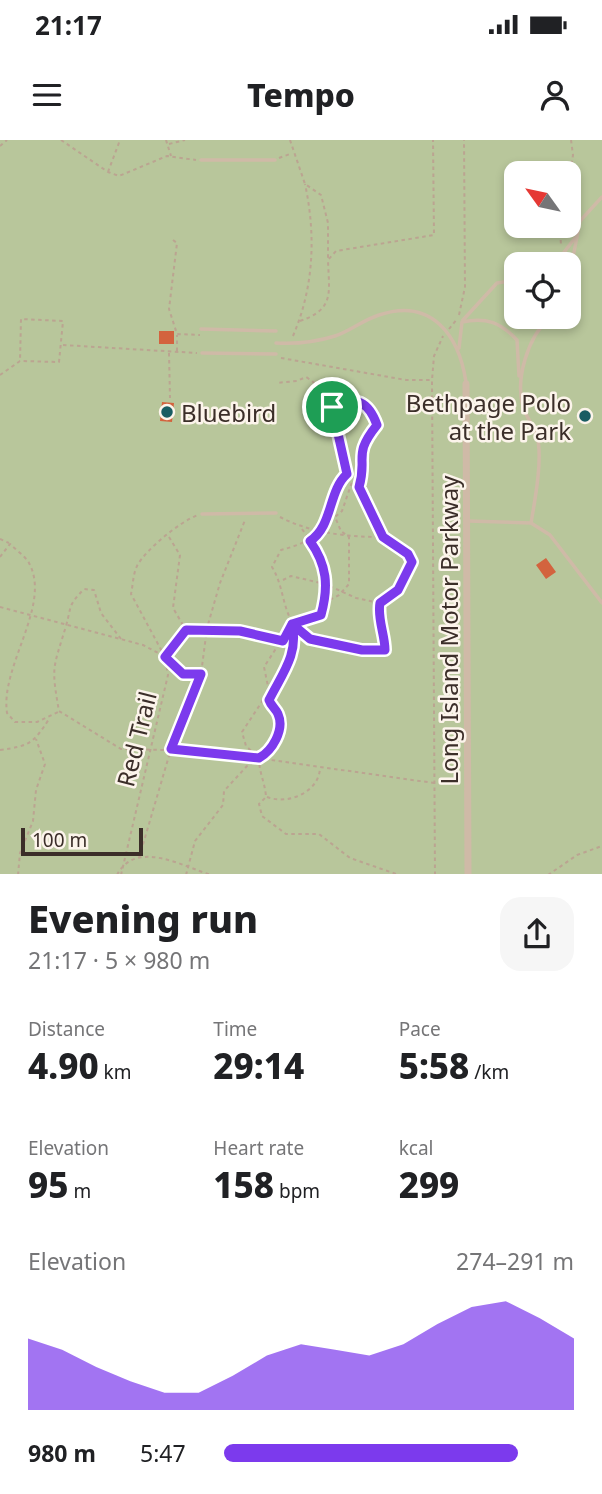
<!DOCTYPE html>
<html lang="en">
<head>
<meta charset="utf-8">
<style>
  :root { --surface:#fff; --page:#f6f6f6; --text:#202124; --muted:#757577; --accent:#7c3aed }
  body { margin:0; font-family:"Noto Sans",sans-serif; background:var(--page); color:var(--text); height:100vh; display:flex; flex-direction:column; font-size:26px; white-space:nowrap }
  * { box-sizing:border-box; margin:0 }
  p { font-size:23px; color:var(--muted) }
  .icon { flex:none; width:38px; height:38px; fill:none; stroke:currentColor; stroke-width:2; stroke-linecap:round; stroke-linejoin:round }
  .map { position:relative; height:734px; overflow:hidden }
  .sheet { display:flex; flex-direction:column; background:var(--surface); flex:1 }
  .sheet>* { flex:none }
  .needle { width:46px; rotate:303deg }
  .buttons { position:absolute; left:504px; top:21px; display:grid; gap:14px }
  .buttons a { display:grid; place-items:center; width:77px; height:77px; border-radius:14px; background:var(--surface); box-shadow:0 4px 10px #0003; font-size:35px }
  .scale { position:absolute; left:21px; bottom:18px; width:122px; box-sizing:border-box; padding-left:7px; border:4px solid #3b2e29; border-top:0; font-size:19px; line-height:24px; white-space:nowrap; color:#3b2e29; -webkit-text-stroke:5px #fcf4eb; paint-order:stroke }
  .pin { position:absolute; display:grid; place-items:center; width:60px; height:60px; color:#fff; margin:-30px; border:4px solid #fff; border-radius:50%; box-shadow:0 2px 7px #0007 }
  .round { display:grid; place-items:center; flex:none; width:74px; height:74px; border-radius:21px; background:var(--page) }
  .summary { display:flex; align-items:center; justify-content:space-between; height:119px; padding:0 28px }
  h1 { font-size:38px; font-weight:800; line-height:52px }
  .figures { display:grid; grid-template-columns:repeat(3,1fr); gap:10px; height:119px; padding:7px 28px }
  .figures div { display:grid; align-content:center }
  .figures b { font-size:35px; font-weight:800 }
  .figures small { font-size:19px; font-weight:400 }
  .figures p { font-size:19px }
  .chart { height:196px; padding:14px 28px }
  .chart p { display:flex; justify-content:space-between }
  .chart svg { width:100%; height:126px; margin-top:7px; fill:var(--accent); opacity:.7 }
  ul { padding:0 28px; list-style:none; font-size:23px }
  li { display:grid; grid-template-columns:112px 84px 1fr; align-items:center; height:52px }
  li i { height:18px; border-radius:9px; background:var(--accent) }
  .status { display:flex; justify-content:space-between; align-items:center; height:49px; padding:0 35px; background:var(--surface); direction:ltr }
  .status svg { height:19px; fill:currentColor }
  header { display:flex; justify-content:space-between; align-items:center; height:91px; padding:0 28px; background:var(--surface); font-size:32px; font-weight:800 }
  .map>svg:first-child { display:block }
  .green { fill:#b8c69b; fill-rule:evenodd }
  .building { fill:#d3633e }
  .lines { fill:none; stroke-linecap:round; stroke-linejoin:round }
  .path { stroke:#bba491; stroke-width:2; stroke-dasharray:3.5 3.5; stroke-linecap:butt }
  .service { stroke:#cfbaa7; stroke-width:3.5 }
  .minor { stroke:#cfbaa7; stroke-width:7 }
  .route-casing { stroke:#fff; stroke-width:14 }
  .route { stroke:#7c3aed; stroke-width:9 }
  .poi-dot { fill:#195c62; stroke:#fcf4eb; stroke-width:2.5 }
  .labels { text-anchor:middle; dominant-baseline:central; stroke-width:5; stroke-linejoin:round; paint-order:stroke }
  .poi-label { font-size:24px; fill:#3b2e29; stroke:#fcf4eb; text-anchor:end }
  .street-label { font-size:24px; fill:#3b2e29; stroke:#fcf4eb }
</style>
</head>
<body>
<div class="status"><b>21:17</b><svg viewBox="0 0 49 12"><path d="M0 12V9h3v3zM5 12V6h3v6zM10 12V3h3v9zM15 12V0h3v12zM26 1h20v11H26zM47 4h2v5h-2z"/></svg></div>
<header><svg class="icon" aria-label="menu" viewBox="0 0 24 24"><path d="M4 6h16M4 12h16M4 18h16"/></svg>Tempo<svg class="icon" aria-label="person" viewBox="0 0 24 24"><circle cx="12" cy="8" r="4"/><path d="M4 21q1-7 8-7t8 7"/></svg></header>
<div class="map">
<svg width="602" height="735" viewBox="0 0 602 735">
  <rect width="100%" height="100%" fill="#f5eadd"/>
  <path class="green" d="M0,0H602V734H0ZM516,33H569V86H516ZM516,124H569V177H516Z"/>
  <path class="building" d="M159,191H174V204H159Z
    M162,262L174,263L172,282L160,281Z
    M546,418L556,432L546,439L536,425Z"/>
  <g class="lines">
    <path class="path" d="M61,0L108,32L119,36L167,16L196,20
      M166,0L171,16
      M290,0L305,44L321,55L328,83V119
      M169,4L185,0
      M0,6L7,0
      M279,18L290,14
      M108,32L120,0
      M569,38L573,15L571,0
      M560,86L561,106
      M173,100L177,103L169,169L177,194L200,195
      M459,175L465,147L464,0
      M300,181C335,169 329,153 328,120L336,111L434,95L433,0
      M449,189L457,179
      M293,196C314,147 316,95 305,44
      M63,205L197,213
      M177,211V195
      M169,213L170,258
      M281,218L406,240H431
      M0,235L20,221L59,222L63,181L21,179L20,221
      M333,261C357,259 368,260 377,285C352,316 368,317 359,347C364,359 375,387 383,397C388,403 399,406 405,412C425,428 393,454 380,463C377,478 385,495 385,510H362L310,499L292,484L264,527L269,551L242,592L246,606L259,618C259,633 265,642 266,657L259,664L262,676L286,694H319L350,718L399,735
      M280,377C311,393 347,397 382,397
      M302,389L323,418L324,463
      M169,397L180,415L173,468L186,490L240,491L282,501
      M0,399L9,403
      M0,417L10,404C16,410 25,416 29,423C52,465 0,526 7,573L15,582H37L58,572
      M283,440L291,436L325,444L356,458L379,463
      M0,467L143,505L162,515
      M292,482C282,464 283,445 272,427L281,410C308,403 325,394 333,365C336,353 336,344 346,335
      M121,499L101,473L94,450L84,449C67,467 72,465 66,486C53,529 51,526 59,571L121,609L207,611L434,643
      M165,516L186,490
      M167,519L183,534H200
      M0,610C29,606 33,604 49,579
      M267,657C287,665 319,653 320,628
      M139,718L171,609L201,534L207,488L220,443L245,380
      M18,735L20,713L33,681L36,650L45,624L36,599
      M117,735C136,699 182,726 211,735
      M121,735L168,535L165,517L131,454C133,445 133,434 137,426C146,409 181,381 198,375
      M186,735L195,701L223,665L224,651L247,626L268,613L275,603L279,575L269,560C282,534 299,514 292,484L321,475L324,463L339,455L349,444V397L341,391L335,377L342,371L352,342C327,304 352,267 306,237L297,241L276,243
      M435,735L432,240L434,216L443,196
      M548,735L577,715L602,706"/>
    <path class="service" d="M201,20H275
      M555,124L575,98
      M569,138L580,81L602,57
      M463,180L497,143L516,140
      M201,189L276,191
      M276,203C295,204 316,202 335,196C350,191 363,180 379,175C432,157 459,196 466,242
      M459,208L462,182C486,177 500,182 517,200L519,236
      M202,213L276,214
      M202,374L276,373
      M468,381L531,383L550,395L602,463
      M531,383C535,360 543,318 537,296C534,286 526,277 523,267C515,238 528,197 550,177"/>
    <path class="minor" d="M466,244L468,735"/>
  </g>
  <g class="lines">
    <g class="route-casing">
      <path id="route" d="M332,267L347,334C328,351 333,386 310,401C327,425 329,446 321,475L292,484L283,501L240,491L186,490L165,517L183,534H201L171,609L259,618C272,611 285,590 278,574C276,569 271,566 269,560C282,534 299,514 292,484L310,499L362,510H385C385,495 377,478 380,463L398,450L412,422L408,414L383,397L359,347C368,317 352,316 377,285C368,260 357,259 333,261L332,267"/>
    </g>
    <use href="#route" class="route"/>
  </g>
  <g class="poi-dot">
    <circle cx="167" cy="272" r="7"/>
    <circle cx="585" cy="276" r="7"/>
  </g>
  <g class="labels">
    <g class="poi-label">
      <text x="571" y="262">Bethpage Polo<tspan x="571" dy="28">at the Park</tspan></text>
      <text x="181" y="272" text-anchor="start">Bluebird</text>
    </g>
    <g class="street-label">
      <text transform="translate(448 490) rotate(-90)">Long Island Motor Parkway</text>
      <text transform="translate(136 599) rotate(-76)">Red Trail</text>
    </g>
  </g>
</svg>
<div class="buttons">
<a><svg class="needle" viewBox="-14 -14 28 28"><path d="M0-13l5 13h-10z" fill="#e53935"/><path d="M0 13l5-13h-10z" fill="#757577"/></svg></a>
<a><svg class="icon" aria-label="locate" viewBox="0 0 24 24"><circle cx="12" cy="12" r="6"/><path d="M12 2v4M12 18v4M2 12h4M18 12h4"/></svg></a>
</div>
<div class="scale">100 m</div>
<div class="pin" style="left:332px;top:267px;background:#1e9e55"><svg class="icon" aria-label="arrive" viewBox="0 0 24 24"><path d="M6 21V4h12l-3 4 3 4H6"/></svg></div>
</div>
<section class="sheet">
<div class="summary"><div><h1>Evening run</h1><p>21:17 · 5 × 980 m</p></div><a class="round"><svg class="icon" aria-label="share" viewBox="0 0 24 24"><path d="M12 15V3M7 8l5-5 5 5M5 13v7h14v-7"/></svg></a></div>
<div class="figures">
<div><p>Distance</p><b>4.90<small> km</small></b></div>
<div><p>Time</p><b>29:14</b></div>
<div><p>Pace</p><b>5:58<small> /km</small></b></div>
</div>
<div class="figures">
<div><p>Elevation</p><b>95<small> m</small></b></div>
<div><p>Heart rate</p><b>158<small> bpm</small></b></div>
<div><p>kcal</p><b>299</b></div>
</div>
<div class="chart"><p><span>Elevation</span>274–291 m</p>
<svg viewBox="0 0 160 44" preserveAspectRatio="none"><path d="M0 44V19L10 23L20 29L30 34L40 38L50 38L60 32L70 25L80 21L90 23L100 25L110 21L120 14L130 8L140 6L150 12L160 19V44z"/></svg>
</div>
<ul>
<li><b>980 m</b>5:47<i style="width:84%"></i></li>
</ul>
</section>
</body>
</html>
